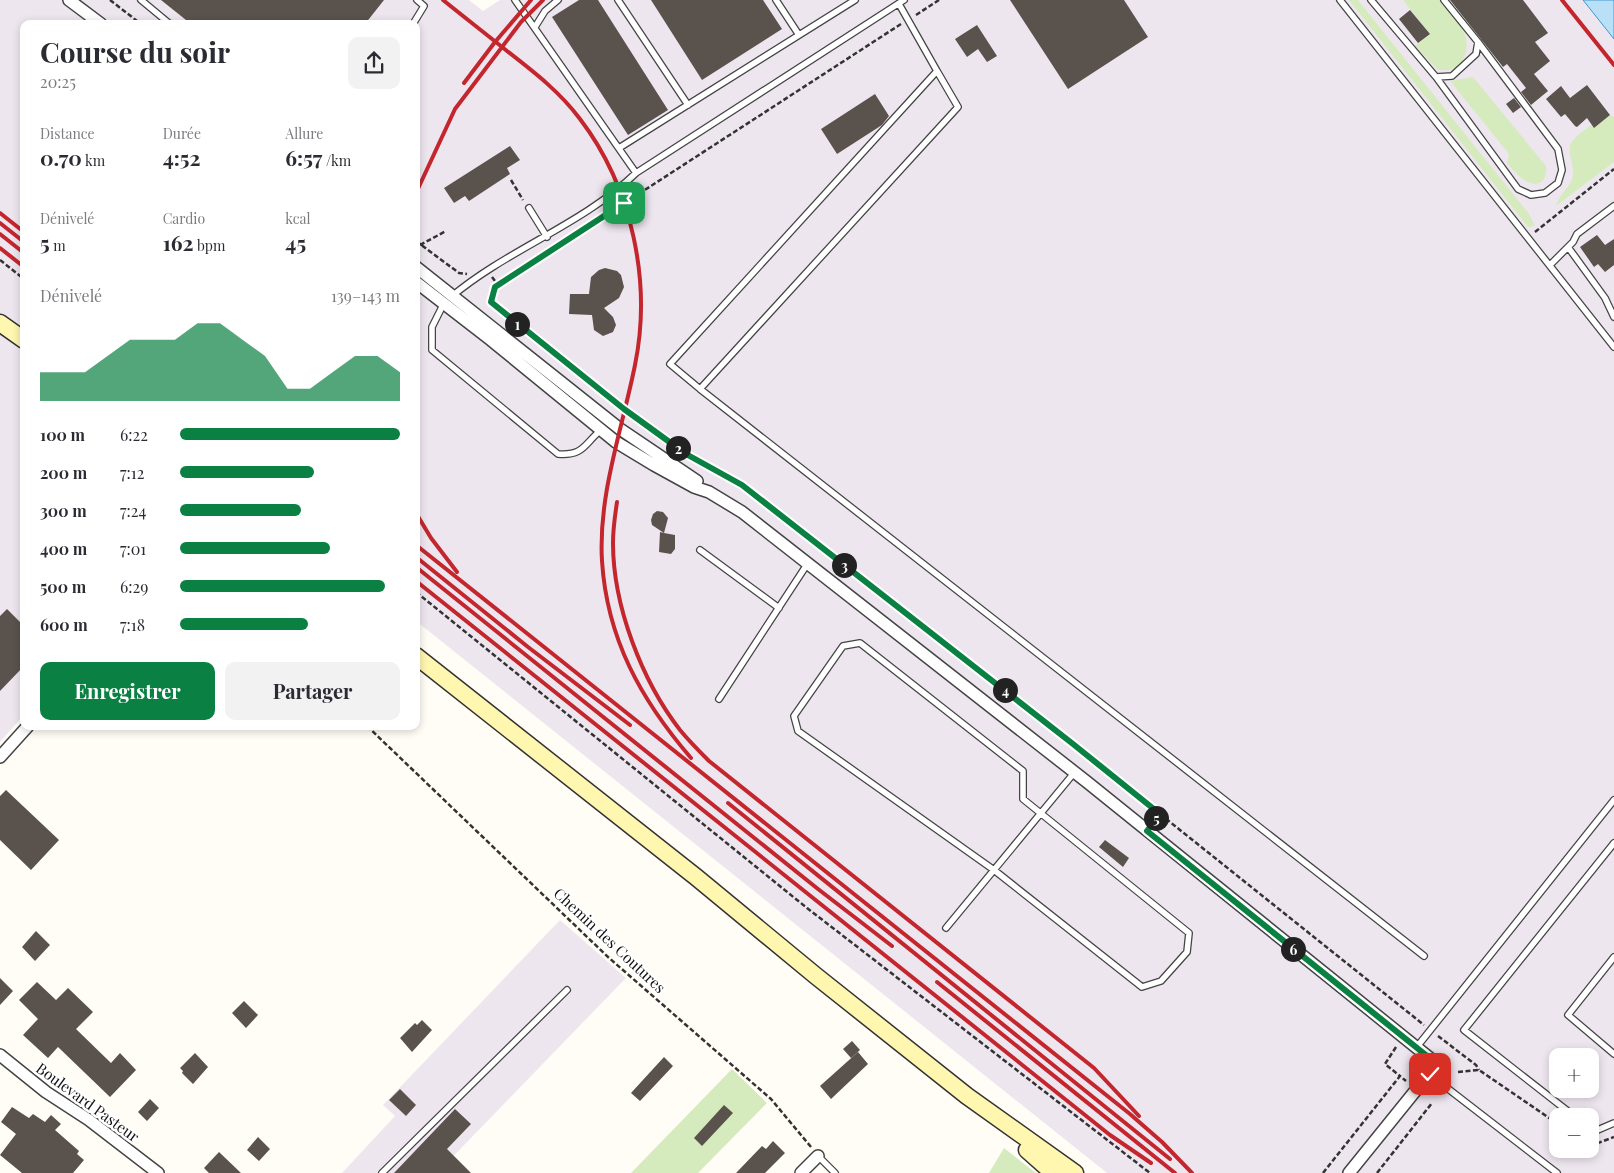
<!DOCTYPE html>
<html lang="fr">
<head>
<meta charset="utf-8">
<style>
  :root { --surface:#fff; --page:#f2f2f3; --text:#2b2b33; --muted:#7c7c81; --accent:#0b8043 }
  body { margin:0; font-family:"Playfair Display",serif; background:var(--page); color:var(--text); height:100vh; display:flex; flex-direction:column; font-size:19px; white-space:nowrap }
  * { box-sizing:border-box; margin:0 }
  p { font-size:16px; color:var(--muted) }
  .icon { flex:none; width:28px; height:28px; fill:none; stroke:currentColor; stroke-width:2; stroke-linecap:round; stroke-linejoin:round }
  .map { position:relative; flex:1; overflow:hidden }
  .panel { position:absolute; left:20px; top:20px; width:400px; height:710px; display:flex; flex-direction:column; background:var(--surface); border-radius:10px; box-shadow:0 2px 8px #0003 }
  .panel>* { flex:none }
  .buttons { position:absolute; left:1549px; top:1048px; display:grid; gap:10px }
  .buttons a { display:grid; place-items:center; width:50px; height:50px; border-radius:10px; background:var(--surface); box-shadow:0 2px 8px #0003; font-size:25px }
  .pin { position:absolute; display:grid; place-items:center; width:42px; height:42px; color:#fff; margin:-21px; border-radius:10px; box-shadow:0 2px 8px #0006 }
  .km { position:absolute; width:25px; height:25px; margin:-12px; border-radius:50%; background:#222; color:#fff; font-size:14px; line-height:25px; text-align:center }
  .round { display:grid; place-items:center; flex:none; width:52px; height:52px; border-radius:10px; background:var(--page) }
  .overview { display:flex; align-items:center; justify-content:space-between; height:85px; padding:0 20px }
  h1 { font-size:28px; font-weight:700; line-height:38px }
  .stats { display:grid; grid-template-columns:repeat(3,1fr); gap:8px; height:85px; padding:5px 20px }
  .stats div { display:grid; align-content:center }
  .stats b { font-size:21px; font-weight:700 }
  .stats small { font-size:14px; font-weight:400 }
  .stats p { font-size:14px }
  .chart { height:140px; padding:10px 20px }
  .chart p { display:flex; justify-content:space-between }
  .chart svg { width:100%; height:90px; margin-top:5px; fill:var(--accent); opacity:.7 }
  .primary-button { display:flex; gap:10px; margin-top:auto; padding:10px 20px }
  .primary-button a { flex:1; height:58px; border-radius:10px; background:var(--accent); color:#fff; font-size:20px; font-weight:700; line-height:58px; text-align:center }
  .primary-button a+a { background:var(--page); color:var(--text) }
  ul { padding:0 20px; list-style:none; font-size:16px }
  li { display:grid; grid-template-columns:80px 60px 1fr; align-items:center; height:38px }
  li i { height:12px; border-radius:6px; background:var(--accent) }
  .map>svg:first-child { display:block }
  .industrial { fill:#eee6ef; fill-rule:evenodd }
  .green { fill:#d5ebbd }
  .water { fill:#b9e0f7; stroke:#3f96cf }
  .building { fill:#5a524d }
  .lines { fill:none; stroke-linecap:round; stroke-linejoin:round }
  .service-casing { stroke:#444; stroke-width:8 }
  .minor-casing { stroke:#444; stroke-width:14 }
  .secondary-casing { stroke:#333; stroke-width:19 }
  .path { stroke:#333; stroke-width:2.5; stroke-dasharray:5 2.5; stroke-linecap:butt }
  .service { stroke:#fff; stroke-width:5.5 }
  .minor { stroke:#fff; stroke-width:11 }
  .secondary { stroke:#fff6b0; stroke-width:16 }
  .rail { stroke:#c4262e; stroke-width:4 }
  .route-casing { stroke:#fff; stroke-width:10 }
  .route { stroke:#0b8043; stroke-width:6 }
  .labels { text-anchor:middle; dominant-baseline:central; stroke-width:5; stroke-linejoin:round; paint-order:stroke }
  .street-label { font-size:15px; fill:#111; stroke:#fff }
</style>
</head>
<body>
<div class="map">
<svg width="1614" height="1173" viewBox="0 0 1614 1173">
  <rect width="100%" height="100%" fill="#fffdf5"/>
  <path class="industrial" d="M0,0H469L483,11L500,0H1583L1614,39V1173H1107L416,621V24H24V715L0,742ZM1558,1056H1590V1089H1558ZM1558,1116H1590V1149H1558Z
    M560,920L626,978L437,1173H342L395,1116L383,1105Z"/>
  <path class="green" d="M1349,0H1358L1529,214L1535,226L1528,227Z
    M1403,0H1439C1445,8 1463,27 1465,34C1469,45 1466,61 1457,67C1451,71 1444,70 1438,70L1415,46L1430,34Z
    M1473,77L1546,166C1548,181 1538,189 1524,180C1518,176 1512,169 1507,163L1509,154L1450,81Z
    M1610,115L1614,117V162L1556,206C1560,193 1569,188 1572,179C1576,168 1566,151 1571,143C1575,136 1585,130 1591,125L1594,128Z
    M732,1069L767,1103L698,1173H631Z
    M1004,1148L1036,1173H989Z"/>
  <path class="water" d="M1583,0H1614V39Z"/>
  <path class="building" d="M161,0H384L365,24H191Z
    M579,0H598L668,110L628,135L552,17Z
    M651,0H763L782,29L702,80Z
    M1010,0H1124L1148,37L1068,89Z
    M1450,0H1523L1548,33L1535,42L1550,61L1534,74L1548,91L1531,105L1521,92L1526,88L1507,64L1503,67Z
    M1410,10L1430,34L1418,43L1399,19Z
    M977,25L997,56L987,62L978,49L967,57L955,39Z
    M1587,85L1610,115L1594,128L1587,118L1577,127L1575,126L1565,114L1561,117L1546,99L1561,86L1570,98Z
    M875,94L889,116L882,125L837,154L821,129Z
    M1514,98L1521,107L1513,113L1506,104Z
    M510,146L520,160L507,168L510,174L469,201L465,196L454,203L444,188Z
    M1597,235L1605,245L1614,239V265L1605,272L1598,264L1594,267L1580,247Z
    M605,268L617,271L621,275L624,287L619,298L604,308L613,317L616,325L613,332L603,336L594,330L592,315L569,314L570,294H589L591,277L599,270Z
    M657,511L663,512L668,518L664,533L675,535V549L671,554L659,552L660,532L664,533L652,525L651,520L653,514Z
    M7,609L24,626V666L0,691V616Z
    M6,790L59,840L31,870L0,840V796Z
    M1105,840L1129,858L1123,867L1099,847Z
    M36,931L50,945L35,961L22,947Z
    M0,978L13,991L0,1005Z
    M37,982L56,1000L68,988L93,1012L76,1029L111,1063L120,1053L136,1070L110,1097L58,1047L48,1058L23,1035L38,1019L19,1000Z
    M244,1001L258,1015L246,1028L232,1013Z
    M422,1020L432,1030L412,1052L400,1038L415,1023L417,1025Z
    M852,1041L860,1050L851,1058L843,1049Z
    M858,1052L868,1064L831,1099L820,1086Z
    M195,1053L208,1067L193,1084L182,1073L183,1071L180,1068Z
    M664,1057L673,1066L640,1101L631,1093Z
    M400,1089L416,1105L406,1116L389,1100Z
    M150,1099L159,1108L147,1121L138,1112Z
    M724,1105L733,1113L702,1146L694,1138Z
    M12,1107L29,1118L33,1114L45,1122L51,1115L61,1124L55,1130L79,1151L77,1154L84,1160L73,1173H22L0,1155L16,1134L1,1122Z
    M455,1109L471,1124L447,1149L471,1173H394Z
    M258,1137L270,1149L259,1161L247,1150Z
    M773,1141L785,1153L765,1173H736L762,1146L766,1149Z
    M219,1152L241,1173H209L204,1168Z"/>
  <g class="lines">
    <g class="service-casing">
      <path id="service" d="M141,0L170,24
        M515,0L636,173
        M618,0L688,105
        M776,0L799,35
        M1340,0L1614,347
        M1371,0L1436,77L1452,76L1476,54L1478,42L1444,0
        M899,4L937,71L670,364L700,389L958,107L937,71
        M413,24L424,6L417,0
        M535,27L545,11L558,0
        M1436,77L1518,189L1531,195L1545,193L1558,183L1562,170L1558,149L1478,42
        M619,148L855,0
        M529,208L547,237
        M1568,247L1605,298L1614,317
        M1550,265L1573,242L1577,234L1614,206
        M451,297C508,249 582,225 636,173L904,0
        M444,303L432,327V350L558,454C584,456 584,444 601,430
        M700,389L1424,956
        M700,550L779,608
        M860,643L1023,771V799L1189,933L1187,952L1161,981L1142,987L994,870L798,731L794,716L843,646Z
        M719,699L808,563
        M946,928L1074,773
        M1614,957L1568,1015L1614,1054
        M1416,1048L1614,800
        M1429,1074L1557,1173
        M1574,1116L1464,1030L1614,843
        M1590,1129L1593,1132L1614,1123
        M818,1156L835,1173
        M382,1173L567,990"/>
    </g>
    <g class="minor-casing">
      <path id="minor" d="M69,0L101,24
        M416,267L620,429L697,481
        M416,282L491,340L616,442L654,465L694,487L709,492L742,512L1087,782L1437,1064L1349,1173
        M0,757L28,726
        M0,1055L46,1092L89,1120L158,1173
        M801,1173L818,1156"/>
    </g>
    <g class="secondary-casing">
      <path id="secondary" d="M0,323L24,340
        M416,656L696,877L816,976L967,1096L1075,1173
        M1027,1150L1053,1173"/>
    </g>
    <path class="path" d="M110,0L141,24
      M916,15L939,0
      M901,24L495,287L491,302L624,409L686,454L742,485L1073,744L1160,814L1154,822
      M511,180L523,200
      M1535,232L1614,169
      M416,241L459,273L467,274
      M420,245L446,231
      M0,260L24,279
      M492,277L498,285
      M416,592L807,908L1150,1173
      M367,726L608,957L771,1099L811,1147
      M1160,814L1424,1025
      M1438,1036L1476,1065L1479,1070
      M1396,1047L1385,1064L1400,1076
      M1458,1072L1479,1070L1558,1124
      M1590,1146L1614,1137
      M1323,1173L1400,1076L1406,1081
      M1377,1173L1432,1103"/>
    <use href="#service" class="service"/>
    <use href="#minor" class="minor"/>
    <use href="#secondary" class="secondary"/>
    <path class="rail" d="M443,0C464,17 486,34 507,51C534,72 560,92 580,119C632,187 652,282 635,365C622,430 598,495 602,561C607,639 641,700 691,758
      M1562,0L1614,65
      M464,83L495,42L531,0
      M416,193L455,109L521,22L543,0
      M0,213L24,232
      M0,223L24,242
      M0,234L24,253
      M0,248L24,267
      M617,502C615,515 613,529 613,543C613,606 642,681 680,730C689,741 699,751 709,761L1094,1068L1139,1116
      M416,513L431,538L457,572
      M416,545L1130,1114L1162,1142L1192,1173
      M416,557L528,647L630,725
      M416,567L818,889L892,946
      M416,581L1110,1135L1151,1163
      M728,803L1170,1159
      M937,982L1175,1173"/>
  </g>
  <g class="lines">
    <g class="route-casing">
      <path id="route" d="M624,203L495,287L491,302L624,409L686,454L742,485L1073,744L1160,814L1147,831L1437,1064L1430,1074"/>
    </g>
    <use href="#route" class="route"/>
  </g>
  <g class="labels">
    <g class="street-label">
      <text transform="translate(610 940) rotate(43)">Chemin des Coutures</text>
      <text transform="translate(88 1102) rotate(36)">Boulevard Pasteur</text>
    </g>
  </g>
</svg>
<div class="buttons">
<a>+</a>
<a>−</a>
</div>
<div class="pin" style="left:624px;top:203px;background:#1e9e55"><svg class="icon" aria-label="arrive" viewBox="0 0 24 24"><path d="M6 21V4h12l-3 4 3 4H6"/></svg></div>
<div class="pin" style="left:1430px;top:1074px;background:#d93025"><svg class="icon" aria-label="check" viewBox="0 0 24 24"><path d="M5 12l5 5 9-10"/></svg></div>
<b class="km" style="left:517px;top:324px">1</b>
<b class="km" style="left:678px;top:448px">2</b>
<b class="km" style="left:844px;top:565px">3</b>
<b class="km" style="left:1005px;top:690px">4</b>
<b class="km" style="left:1156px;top:818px">5</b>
<b class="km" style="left:1293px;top:949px">6</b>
<section class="panel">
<div class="overview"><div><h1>Course du soir</h1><p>20:25</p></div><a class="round"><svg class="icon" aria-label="share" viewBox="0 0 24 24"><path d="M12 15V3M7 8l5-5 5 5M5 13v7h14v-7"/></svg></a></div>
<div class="stats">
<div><p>Distance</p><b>0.70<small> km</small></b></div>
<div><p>Durée</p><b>4:52</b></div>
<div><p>Allure</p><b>6:57<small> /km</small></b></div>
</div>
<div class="stats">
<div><p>Dénivelé</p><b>5<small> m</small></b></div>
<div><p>Cardio</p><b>162<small> bpm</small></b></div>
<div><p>kcal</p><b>45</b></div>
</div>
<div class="chart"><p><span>Dénivelé</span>139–143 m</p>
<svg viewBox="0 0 160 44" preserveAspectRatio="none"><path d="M0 44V30L10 30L20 30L30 22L40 14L50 14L60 14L70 6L80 6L90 14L100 22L110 38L120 38L130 30L140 22L150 22L160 30V44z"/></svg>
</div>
<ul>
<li><b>100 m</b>6:22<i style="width:100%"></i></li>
<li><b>200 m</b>7:12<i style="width:61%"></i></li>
<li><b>300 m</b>7:24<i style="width:55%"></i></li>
<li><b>400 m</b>7:01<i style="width:68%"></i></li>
<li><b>500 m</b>6:29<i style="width:93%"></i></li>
<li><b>600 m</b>7:18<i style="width:58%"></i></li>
</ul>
<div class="primary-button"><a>Enregistrer</a><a>Partager</a></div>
</section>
</div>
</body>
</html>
